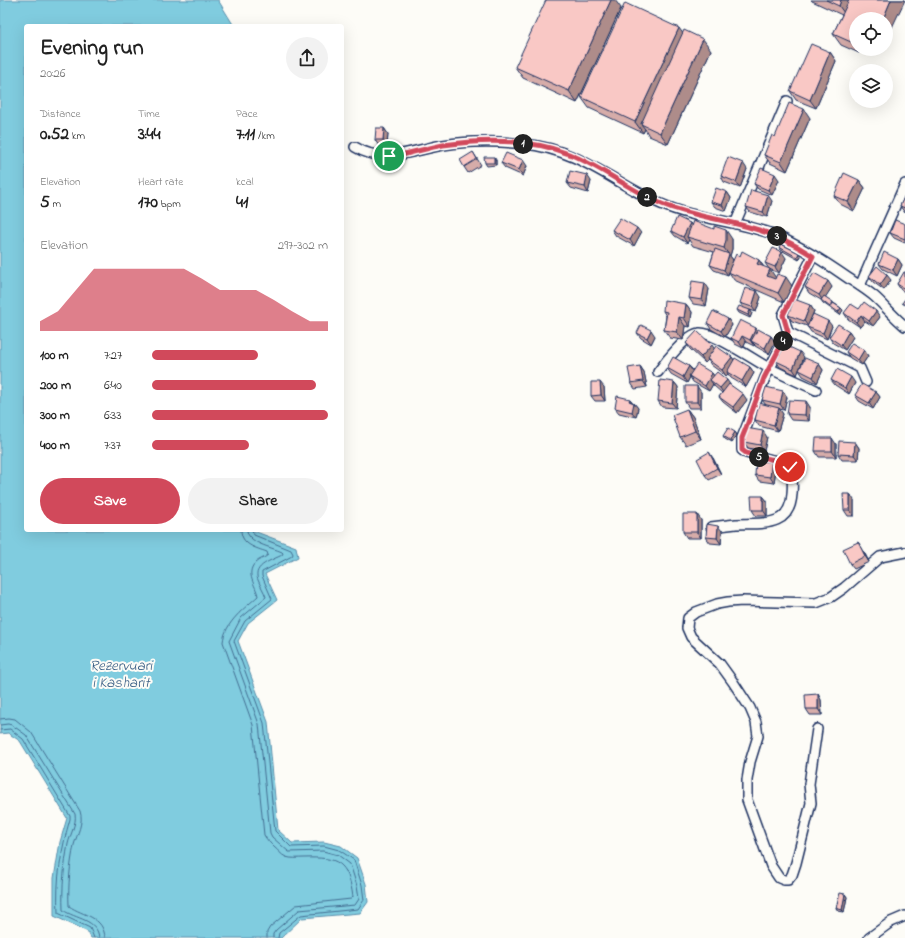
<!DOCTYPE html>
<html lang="en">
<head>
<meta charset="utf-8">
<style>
  :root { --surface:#fff; --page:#f2f2f2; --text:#222; --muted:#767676; --accent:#d1495b }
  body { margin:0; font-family:"Indie Flower",sans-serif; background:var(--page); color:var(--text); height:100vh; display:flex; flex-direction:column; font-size:15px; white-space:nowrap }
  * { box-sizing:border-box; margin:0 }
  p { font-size:13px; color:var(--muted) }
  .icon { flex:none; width:22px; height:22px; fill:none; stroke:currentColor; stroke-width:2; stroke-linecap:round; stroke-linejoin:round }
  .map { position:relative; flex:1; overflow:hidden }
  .panel { position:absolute; left:24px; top:24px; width:320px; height:508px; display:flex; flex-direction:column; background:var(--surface); border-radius:4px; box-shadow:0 4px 16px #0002 }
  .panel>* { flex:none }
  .tools { position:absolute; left:849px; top:12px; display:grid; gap:8px }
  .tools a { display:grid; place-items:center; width:44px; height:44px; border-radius:50%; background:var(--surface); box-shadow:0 4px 16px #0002; font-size:20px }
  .pin { position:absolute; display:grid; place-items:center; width:34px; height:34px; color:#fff; margin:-17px; border:2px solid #fff; border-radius:50%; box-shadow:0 1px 4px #0007 }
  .km { position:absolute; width:20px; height:20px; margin:-10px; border-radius:50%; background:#222; color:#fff; font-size:11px; line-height:20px; text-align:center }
  .round { display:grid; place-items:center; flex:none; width:42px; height:42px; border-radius:21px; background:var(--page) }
  .summary { display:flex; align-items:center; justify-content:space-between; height:68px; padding:0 16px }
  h1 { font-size:22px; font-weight:700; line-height:30px }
  .metrics { display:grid; grid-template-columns:repeat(3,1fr); gap:6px; height:68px; padding:4px 16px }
  .metrics div { display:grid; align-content:center }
  .metrics b { font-size:17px; font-weight:700 }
  .metrics small { font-size:11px; font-weight:400 }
  .metrics p { font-size:11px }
  .chart { height:112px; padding:8px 16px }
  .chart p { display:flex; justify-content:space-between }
  .chart svg { width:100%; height:72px; margin-top:4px; fill:var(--accent); opacity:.7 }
  .primary-button { display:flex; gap:8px; margin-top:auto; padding:8px 16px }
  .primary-button a { flex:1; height:46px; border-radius:24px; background:var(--accent); color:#fff; font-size:16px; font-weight:700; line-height:46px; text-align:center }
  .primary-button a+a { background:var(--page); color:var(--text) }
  ul { padding:0 16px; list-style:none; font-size:13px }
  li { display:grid; grid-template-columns:64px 48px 1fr; align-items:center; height:30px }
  li i { height:10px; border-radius:5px; background:var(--accent) }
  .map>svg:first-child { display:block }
  .water { fill:#80ccdf; stroke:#588dab }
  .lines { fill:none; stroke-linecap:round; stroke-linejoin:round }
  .shore { stroke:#436e92; stroke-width:1 }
  .minor-casing { stroke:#1b2f5e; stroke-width:12 }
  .minor { stroke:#fdfcf7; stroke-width:9 }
  .wall { fill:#d6aca9; stroke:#1b2f5e }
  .shaded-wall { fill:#ae8c8a; stroke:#1b2f5e }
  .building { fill:#f9c8c5; stroke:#1b2f5e }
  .route-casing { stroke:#fff; stroke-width:8 }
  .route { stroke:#d1495b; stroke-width:5 }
  .labels { text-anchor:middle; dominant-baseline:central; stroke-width:4; stroke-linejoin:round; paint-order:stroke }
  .water-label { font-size:15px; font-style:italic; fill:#395e85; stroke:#fdfcf7 }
</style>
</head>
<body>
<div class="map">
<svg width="905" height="938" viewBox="0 0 905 938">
  <rect width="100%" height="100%" fill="#fdfcf7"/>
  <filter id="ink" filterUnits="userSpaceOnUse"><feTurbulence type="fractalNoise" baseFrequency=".025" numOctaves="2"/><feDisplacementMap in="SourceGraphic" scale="8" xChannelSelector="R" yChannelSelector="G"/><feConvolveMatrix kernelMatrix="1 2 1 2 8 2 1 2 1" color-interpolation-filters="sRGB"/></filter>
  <g filter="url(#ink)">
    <path class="water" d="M0,0H218L234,26H26V530H251L296,547L298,557L265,574L277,600L248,623L238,641L268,722L278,830L292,843L324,842L341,846L357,858L366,884L368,902L360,913L302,918L281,938H91L88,932L54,916V878L60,842L67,818L20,741L8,733L0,734Z"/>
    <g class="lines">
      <path class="shore" d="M241,530C241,545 256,548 267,552L268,555C265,558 259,559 255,563C245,574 256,585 258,596C245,608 225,622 223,642L253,725L264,835C267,840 270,843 274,847C278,850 281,855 286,857C291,859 298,858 304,858C338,857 348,861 353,897L351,899L296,905L270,927L267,932V938
        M247,530C247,543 271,547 282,552L283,553L282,555C273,560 252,565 258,580C260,585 264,591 266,597L241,618L229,641L259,724L270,833L272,837L289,852L323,851L338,855L350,864L357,886L359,899L355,905L299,910L276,930L273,934V938
        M252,530L254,535L291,550L293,554L292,556L262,572V576L272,599L245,621L234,641L264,723L275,831L291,847L324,846L339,850L354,860L362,885L364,900L358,909L301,915L279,933L278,938
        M0,719L9,718L15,719L31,732L80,811C84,823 77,834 74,845C70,865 68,885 69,906C83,916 104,916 105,938
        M0,725L8,724L12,725L26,735L75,814C77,823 70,835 68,844C64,866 62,887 63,910C75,919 98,919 99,938
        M0,730L10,729L23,739L70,816V819C61,850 56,880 58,913L90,928L94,938"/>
      <g class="minor-casing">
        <path id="minor" d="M355,147C384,165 413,150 443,145C469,141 498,141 524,144C579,149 614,183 661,204C697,220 738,220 775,235C800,246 825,262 848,278C857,284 867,290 875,297C885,306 894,317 905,326
          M735,224L787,101
          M860,286L872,258L905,184
          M788,332L860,368L866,382
          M658,372C665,362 687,334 699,333C713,331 755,361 769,368C785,376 801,383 816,390
          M711,527C719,526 728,525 736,524C762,523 790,528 792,494C793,483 793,472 787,464L746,453L742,450V438L746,428L765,378L788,332L783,315L813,256
          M817,729L809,784L811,803L796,863L792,875L788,880H784L779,878L771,866L747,800V780L750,762L758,736L756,722L750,708L733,682L720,664L691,637L687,628L688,618L696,612L717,604L728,602L743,601L816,603L831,597L844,588L880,557L905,552
          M869,938L891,922L905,916"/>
      </g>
      <use href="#minor" class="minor"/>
    </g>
    <path class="wall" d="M811,0H905L886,19H856V49H861L859,53L841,45L833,34L842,15L812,1Z
      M621,8L577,103L523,78L515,67Z
      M683,33L711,50L668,144L649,136L645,129L643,133L589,108L581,97Z
      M830,52L836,61L816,108L796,100L790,91Z
      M810,118L787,171L770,163L764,155L775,137Z
      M384,128L388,134L387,146H379L375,140Z
      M473,152L481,165L468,173L464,167Z
      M494,157L496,160V165L487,166L485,163Z
      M501,163L527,166L523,176L505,168Z
      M747,169L740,188L724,182L721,176Z
      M779,180L772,195L758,189L754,184Z
      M859,180L865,188L854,211L840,204L834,196Z
      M591,181L588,193L571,188L567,183Z
      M727,192L731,198L726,211L715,207L711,202Z
      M905,195V213L900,206Z
      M772,201L767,217L750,212L746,207Z
      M690,223L692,225L714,229L732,239V249L730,256L733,260L740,256L759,260L764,267L775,277L792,286L784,302L734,280L729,272L728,275L714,270L710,265L714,252L693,246L689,240L687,243L675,236L671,231Z
      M905,224V243L894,238L890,233Z
      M612,230L641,233L634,246L616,236Z
      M779,247L799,253L801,256L799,260L781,250Z
      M786,258L779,273L769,269L765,263Z
      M898,259L902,265L897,276L883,269L879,264Z
      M905,272V292L901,290L897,284Z
      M869,276L891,280L884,290L873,282Z
      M805,287H832L825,297L841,308L843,310L840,315L823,303L821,300L809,293Z
      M709,289L706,306L693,304L689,298Z
      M761,297L756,312L750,310L752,313L750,318L739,313L737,310L744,308L740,303Z
      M686,304L692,312L690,327L685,326L683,340L670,338L664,330L666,316L663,311Z
      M810,305L814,311L812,316L832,326L827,339L811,332L807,326L792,321L788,315Z
      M859,309L880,317L873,326L865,321L860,327L848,319L844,313Z
      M728,319L732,325L725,337L711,329L707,323Z
      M756,328L757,330L771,336L775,342L769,354L755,346V345L754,346L746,342L743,348L735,344L731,338Z
      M849,331L853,337L845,350L833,343L829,337Z
      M637,333L655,336L651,344L641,338Z
      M686,343L714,349L732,357L734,360L750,367L754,373L746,387L731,378L728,374L726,376L711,365L708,360L705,363L690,349Z
      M864,350L868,356L862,365L850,358L846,352Z
      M804,357L797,375L780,367L776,361Z
      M819,364L823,370L817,383L803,376L799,370Z
      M640,366L644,372L647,387L635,389L631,383Z
      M689,366L693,370L712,373L714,376L729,384L747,400L737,413L723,402L719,397L722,393L714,386L713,384L709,391L693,382L690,377L687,383L671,374L667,368Z
      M831,380L855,383L849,394L835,385Z
      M674,382L678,387L676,408L662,407L658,401Z
      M604,387L605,401H595L591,396Z
      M783,391L787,397L784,410L779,409L783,414L778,431L759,426L755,420L766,405L762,400Z
      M701,392V408H689L685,402Z
      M876,392L880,397L873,409L859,401L855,395Z
      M630,399L638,408L636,417L619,413L615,408Z
      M810,407L809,421L791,420L787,414Z
      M687,409L693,417L701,439L686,445L680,437Z
      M735,432L737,435L732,443L725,439L723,436Z
      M767,437L764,451L748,448L744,442Z
      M855,442L859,448L858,460H842L838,454Z
      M836,444V457H819L815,451Z
      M713,458L721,474L709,480L705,475Z
      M772,462L776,468L774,483L759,481L755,475Z
      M763,496L767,501V516H756L752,510Z
      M854,500V516H848L844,510Z
      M701,520V538H687L683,532Z
      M722,531L721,544L710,543L706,537Z
      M858,542L862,548L869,562L854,569L850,564Z
      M818,694L821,700L822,715H810L806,709Z
      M845,894L847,897L844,912L838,911L836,908Z"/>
    <path class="shaded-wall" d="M611,0H615L621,8L577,103L569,91Z
      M841,0H855L847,17L839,6Z
      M891,0H905L886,40V19H883Z
      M679,28L687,39L641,124L645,129L643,133L635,122Z
      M856,32V48L851,42Z
      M703,39L711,50L668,144L660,133Z
      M856,49H861L859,53Z
      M830,52L836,61L816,108L810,100Z
      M804,109L810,118L787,171L781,162Z
      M384,128L388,134L387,146L383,140Z
      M494,157L496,160V165L494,163Z
      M523,160L527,166L523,176L519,170Z
      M743,163L747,169L740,188L736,182Z
      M775,174L779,180L772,195L768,190Z
      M587,175L591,181L588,193L585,187Z
      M859,180L865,188L854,211L848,202Z
      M727,192L731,198L726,211L722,205Z
      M768,195L772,201L767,217L763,212Z
      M690,223L694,229L687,237L689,240L687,243L683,237Z
      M637,228L641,233L634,246L630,240Z
      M726,230L732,239V249L730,256L733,260L728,275L724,270L729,255L724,248Z
      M782,252L786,258L779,273L775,267Z
      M799,253L801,256L799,260L797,257Z
      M898,259L902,265L897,276L893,270Z
      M759,260L765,269L757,264Z
      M770,269L776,278L773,284L767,276Z
      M887,275L891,280L884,290L880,285Z
      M786,277L792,286L784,302L778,293Z
      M828,281L832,287L823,301L819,295Z
      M705,283L709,289L706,306L702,300Z
      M757,291L761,297L756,312L752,307Z
      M686,304L692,312L690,327L684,318Z
      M810,305L814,311L808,326L804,321Z
      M841,308L843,310L840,315L838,312Z
      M750,310L752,313L750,318L748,315Z
      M876,311L880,317L873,326L869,321Z
      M861,315L865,321L860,327L856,322Z
      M679,317L685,326L683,340L677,332Z
      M728,319L732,325L725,337L721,331Z
      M828,321L832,326L827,339L823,333Z
      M756,328L760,334L751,341L755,345L754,346L750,340Z
      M651,330L655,336L651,344L647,338Z
      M849,331L853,337L845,350L841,345Z
      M742,336L746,342L743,348L739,342Z
      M771,336L775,342L769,354L765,348Z
      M712,345L716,351L707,359L708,360L705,363L701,357Z
      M864,350L868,356L862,365L858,360Z
      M800,352L804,357L797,375L793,369Z
      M732,357L736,363L727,372L728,374L726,376L722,370Z
      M819,364L823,370L817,383L813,377Z
      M640,366L644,372L647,387L643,381Z
      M689,366L693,372L689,376L690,377L687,383L683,377Z
      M750,367L754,373L746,387L742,381Z
      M712,373L716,379L710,380L713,384L709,391L705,386Z
      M851,377L855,383L849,394L845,388Z
      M727,380L731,386L724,394L720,388Z
      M600,382L604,387L605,401L601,395Z
      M674,382L678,387L676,408L672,403Z
      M697,386L701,392V408L697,402Z
      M783,391L787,397L784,410L780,404Z
      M876,392L880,397L873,409L869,403Z
      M743,394L747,400L737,413L733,407Z
      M630,399L633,404L634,403L638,408L636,417L632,412L629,401Z
      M806,401L810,407L809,421L805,415Z
      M779,408L783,414L778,431L774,425Z
      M687,409L693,417L701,439L695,431Z
      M763,431L767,437L764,451L760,445Z
      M735,432L737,435L732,443L730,440Z
      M832,438L836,444V457L832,451Z
      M855,442L859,448L858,460L854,455Z
      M709,452L713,458L721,474L717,468Z
      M772,462L776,468L774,483L770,477Z
      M850,494L854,500V516L850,510Z
      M763,496L767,501V516L763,510Z
      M697,514L701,520V538L697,532Z
      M718,526L722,531L721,544L717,538Z
      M858,542L862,548L869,562L865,556Z
      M818,694L821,700L822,715L818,709Z
      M845,894L847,897L844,912L842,910Z"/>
    <path class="building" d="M546,0H611L569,91L515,67Z
      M826,0H841L839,6Z
      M849,0H891L883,19H856V32L851,42L833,34Z
      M625,3L679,28L635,122L581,97Z
      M684,30L703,39L660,133L641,124Z
      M811,44L830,52L810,100L790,91Z
      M789,103L804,109L781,162L764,155L772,135L775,137Z
      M376,128H384L383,140H375Z
      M473,152L477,159L464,167L460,160Z
      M506,153L523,160L519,170L501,163Z
      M484,157H494V163H485Z
      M728,157L743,163L736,182L721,176Z
      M761,168L775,174L768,190L754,184Z
      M570,171L587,175L585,187L567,183Z
      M844,173L859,180L848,202L834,196Z
      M716,188L727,192L722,205L711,202Z
      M751,190L768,195L763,212L746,207Z
      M905,195V208L900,206Z
      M677,217L690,223L683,237L671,231Z
      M620,218L637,228L630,240L612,230Z
      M895,220L905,224V239L890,233Z
      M693,221L714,229V226L726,230V240L724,248L687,237Z
      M781,244L799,253L797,257L779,247Z
      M773,248L782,252L775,267L765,263Z
      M715,249L729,254L724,270L710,265Z
      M742,251L759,260L757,264L770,269L767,276L775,279L777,274L786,277L778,293L728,272L736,254L740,256Z
      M884,252L898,259L893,270L879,264Z
      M877,266L887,275L880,285L869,276Z
      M904,272H905V289L897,284Z
      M814,273L828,281L819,295L805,287Z
      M692,281L705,283L702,300L689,298Z
      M745,288L757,291L752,307L740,303Z
      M824,296L833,302L830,307L821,300Z
      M794,299L810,305L804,321L788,315Z
      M905,299V305L902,303Z
      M664,300L686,304L684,318L679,317L677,332L664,330L667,312L663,311Z
      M864,302L876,311L869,321L861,315L856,322L844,313L851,304L859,309Z
      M833,303L841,308L838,312L831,307Z
      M739,306L750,310L748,315L737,310Z
      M713,311L728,319L721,331L707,323Z
      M813,314L828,321L823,333L807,327Z
      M740,320L756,328L750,340L742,336L739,342L731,338Z
      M838,324L849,331L841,345L829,337Z
      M641,325L651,330L647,338L637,333Z
      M758,329L771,336L765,348L751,341Z
      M697,331L712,345L701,357L686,343Z
      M852,343L864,350L858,360L846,352Z
      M785,345L800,352L793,369L776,361Z
      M716,346L732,357L722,370L707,359Z
      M673,357L689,366L683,377L667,368Z
      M735,358L750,367L742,381L727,372Z
      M805,358L819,364L813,377L799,370Z
      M697,364L712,373L705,386L689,376Z
      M640,366L643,381L631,383L628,368Z
      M837,369L851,377L845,388L831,380Z
      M717,372L727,380L720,388L710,380Z
      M660,380L674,382L672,403L658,401Z
      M591,382H600L601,395L591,396Z
      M729,384L743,394L733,407L719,397Z
      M862,384L876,392L869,403L855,395Z
      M685,386H697V402H685Z
      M766,387L783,391L780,404L762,400Z
      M617,396L630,399L629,401L634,403L632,412L615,408Z
      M789,400L806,401L805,415L787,414Z
      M759,403L779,408L774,425L755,420Z
      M687,409L695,431L680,437L672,415Z
      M728,428L735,432L730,440L723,436Z
      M746,428L763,431L760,445L744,442Z
      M816,438H832V451H815Z
      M839,441L855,442L854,455L838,454Z
      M709,452L717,468L705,475L697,459Z
      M756,461L772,462L770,477L755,475Z
      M843,494H850V510H844Z
      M751,496H763V510H752Z
      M683,514H697V532H683Z
      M707,524L718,526L717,538L706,537Z
      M858,542L865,556L850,564L843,549Z
      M818,694V709H806L805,695Z
      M840,893L845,894L842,910L836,908Z"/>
  </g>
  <g class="lines" filter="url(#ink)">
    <g class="route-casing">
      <path id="route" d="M389,156H396C412,153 427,148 443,145C484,139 530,139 569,154C602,167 629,190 662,204C691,216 723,219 752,228C774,234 794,244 813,256L783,315L788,332L764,378L746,428L742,438V450L746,453L782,462L787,464L790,467"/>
    </g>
    <use href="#route" class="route"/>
  </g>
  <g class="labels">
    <g class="water-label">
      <text x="121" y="666">Rezervuari<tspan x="121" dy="17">i Kasharit</tspan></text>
    </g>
  </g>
</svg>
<div class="tools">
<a><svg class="icon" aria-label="locate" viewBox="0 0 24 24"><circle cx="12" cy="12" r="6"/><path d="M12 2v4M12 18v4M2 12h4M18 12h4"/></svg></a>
<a><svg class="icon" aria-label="layers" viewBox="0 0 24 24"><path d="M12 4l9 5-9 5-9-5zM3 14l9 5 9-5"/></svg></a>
</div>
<div class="pin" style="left:389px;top:156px;background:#1e9e55"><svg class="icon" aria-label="arrive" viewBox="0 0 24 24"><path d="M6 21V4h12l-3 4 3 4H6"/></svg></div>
<div class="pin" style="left:790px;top:467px;background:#d93025"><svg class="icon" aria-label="check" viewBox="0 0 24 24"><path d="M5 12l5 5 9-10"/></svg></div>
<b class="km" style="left:523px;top:144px">1</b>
<b class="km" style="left:647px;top:197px">2</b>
<b class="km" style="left:777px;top:236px">3</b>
<b class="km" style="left:783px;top:341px">4</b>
<b class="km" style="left:759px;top:457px">5</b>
<section class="panel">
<div class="summary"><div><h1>Evening run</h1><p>20:26</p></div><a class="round"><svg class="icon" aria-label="share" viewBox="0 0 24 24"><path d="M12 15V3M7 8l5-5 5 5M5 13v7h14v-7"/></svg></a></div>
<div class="metrics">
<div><p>Distance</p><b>0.52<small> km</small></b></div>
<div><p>Time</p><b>3:44</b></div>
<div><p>Pace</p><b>7:11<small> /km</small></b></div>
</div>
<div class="metrics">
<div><p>Elevation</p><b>5<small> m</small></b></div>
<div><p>Heart rate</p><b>170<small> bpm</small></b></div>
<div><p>kcal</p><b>41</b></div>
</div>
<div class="chart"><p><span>Elevation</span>297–302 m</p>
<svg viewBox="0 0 160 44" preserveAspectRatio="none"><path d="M0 44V38L10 32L20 19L30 6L40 6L50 6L60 6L70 6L80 6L90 12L100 19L110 19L120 19L130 25L140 32L150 38L160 38V44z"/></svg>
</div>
<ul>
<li><b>100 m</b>7:27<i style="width:60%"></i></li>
<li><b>200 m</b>6:40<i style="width:93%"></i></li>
<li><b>300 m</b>6:33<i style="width:100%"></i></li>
<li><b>400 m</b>7:37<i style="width:55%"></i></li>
</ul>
<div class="primary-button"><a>Save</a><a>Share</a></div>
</section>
</div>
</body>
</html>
